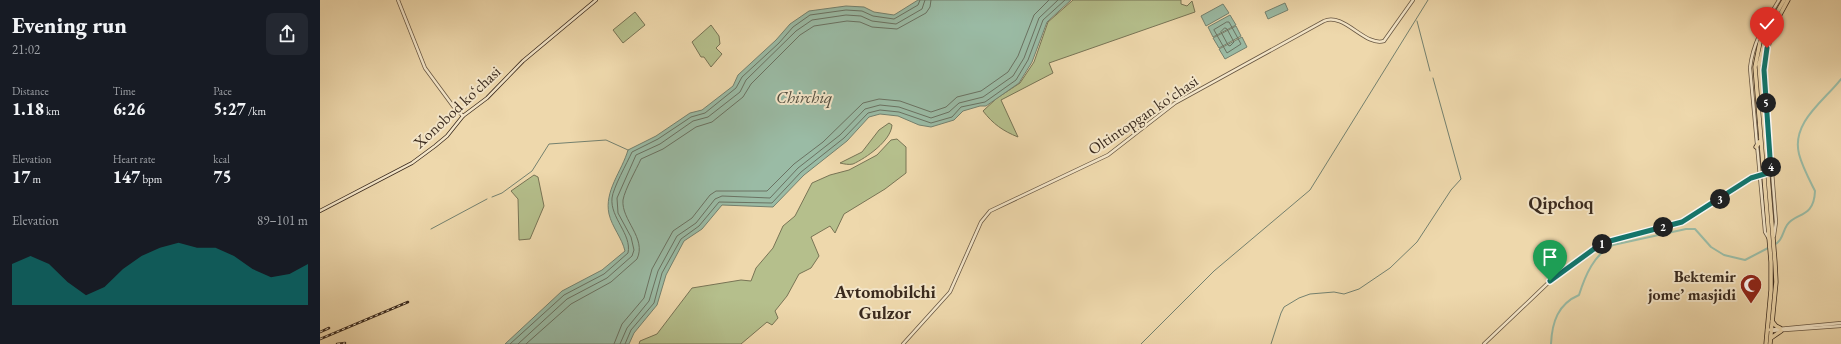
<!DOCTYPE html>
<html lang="en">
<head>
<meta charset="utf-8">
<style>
  :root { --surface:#171b24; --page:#242831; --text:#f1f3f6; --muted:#9ea1a6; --accent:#0f766e }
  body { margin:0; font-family:"EB Garamond",serif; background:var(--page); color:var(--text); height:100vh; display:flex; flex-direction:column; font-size:15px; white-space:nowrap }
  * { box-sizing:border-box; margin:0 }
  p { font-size:13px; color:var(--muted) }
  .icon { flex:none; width:22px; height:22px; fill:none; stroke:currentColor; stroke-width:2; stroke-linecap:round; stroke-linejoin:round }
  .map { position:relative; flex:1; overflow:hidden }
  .sheet { display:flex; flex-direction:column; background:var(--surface); width:320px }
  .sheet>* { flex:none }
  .pin { position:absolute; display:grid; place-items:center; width:34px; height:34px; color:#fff; margin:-41px -17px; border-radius:50% 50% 50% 0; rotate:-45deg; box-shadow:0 0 4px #0007 }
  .pin .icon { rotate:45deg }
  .km { position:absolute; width:20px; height:20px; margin:-10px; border-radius:50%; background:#222; color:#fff; font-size:11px; line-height:20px; text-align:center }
  .round { display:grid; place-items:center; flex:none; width:42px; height:42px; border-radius:8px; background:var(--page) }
  .head { display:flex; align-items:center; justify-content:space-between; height:68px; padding:0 12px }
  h1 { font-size:22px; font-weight:800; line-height:30px }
  .stats { display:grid; grid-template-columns:repeat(3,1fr); gap:6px; height:68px; padding:4px 12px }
  .stats div { display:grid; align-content:center }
  .stats b { font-size:17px; font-weight:800 }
  .stats small { font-size:11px; font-weight:400 }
  .stats p { font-size:11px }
  .chart { height:112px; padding:8px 12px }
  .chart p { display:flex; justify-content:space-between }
  .chart svg { width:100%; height:72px; margin-top:4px; fill:var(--accent); opacity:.7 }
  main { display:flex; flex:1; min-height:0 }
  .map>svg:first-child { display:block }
  .green { fill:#b5bf8c; stroke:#787455 }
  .water { fill:#9abba5; stroke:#74816f }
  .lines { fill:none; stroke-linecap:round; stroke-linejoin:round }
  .shore { stroke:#6a7262; stroke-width:1 }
  .stream { stroke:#74816f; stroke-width:1 }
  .canal { stroke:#9abba5; stroke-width:2 }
  .tertiary-casing { stroke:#675642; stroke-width:4 }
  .secondary-casing { stroke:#3a2a1e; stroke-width:4 }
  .trunk-casing { stroke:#3a2a1e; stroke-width:5 }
  .tertiary { stroke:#f4e6c9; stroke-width:2.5 }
  .secondary { stroke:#f4e6c9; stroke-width:2.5 }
  .trunk { stroke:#eed8ac; stroke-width:3.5 }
  .rail-casing { stroke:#3a2a1e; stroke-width:2.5 }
  .rail { stroke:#f4e6c9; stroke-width:1; stroke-dasharray:3; stroke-linecap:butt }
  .route-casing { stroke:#fff; stroke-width:8 }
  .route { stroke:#0f766e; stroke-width:5 }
  .labels { text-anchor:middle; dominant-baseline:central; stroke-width:4; stroke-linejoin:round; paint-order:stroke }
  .street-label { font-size:16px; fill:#3a2a1e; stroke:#f4e6c9 }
  .poi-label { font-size:16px; font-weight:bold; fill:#3a2a1e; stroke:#f4e6c9; text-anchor:end }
  .water-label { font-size:17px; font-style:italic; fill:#524e40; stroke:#f4e6c9 }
  .quarter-label { font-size:18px; font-weight:bold; fill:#3a2a1e; stroke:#f4e6c9 }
</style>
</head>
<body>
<main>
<section class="sheet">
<div class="head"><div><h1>Evening run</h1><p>21:02</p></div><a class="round"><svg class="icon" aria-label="share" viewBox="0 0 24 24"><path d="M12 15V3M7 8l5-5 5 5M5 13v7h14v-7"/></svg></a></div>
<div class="stats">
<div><p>Distance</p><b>1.18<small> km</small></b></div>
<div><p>Time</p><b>6:26</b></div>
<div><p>Pace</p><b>5:27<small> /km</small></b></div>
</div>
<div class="stats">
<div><p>Elevation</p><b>17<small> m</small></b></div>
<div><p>Heart rate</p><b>147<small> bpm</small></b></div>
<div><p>kcal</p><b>75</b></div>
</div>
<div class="chart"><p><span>Elevation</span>89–101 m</p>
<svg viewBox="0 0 160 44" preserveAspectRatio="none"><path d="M0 44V19L10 14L20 19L30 30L40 38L50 33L60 22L70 14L80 9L90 6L100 9L110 9L120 14L130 22L140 27L150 25L160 19V44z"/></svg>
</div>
</section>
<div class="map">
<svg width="1521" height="344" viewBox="0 0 1521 344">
  <rect width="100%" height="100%" fill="#eed8ac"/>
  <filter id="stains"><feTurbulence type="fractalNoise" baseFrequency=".005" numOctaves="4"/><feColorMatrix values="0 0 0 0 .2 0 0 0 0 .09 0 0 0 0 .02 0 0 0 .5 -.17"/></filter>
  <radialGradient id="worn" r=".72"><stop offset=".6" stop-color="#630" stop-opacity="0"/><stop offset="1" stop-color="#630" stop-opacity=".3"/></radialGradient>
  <path class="green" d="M753,0H861V4L867,6L872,1L875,12L729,63L733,73L681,100L698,137C683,131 673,124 663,111L677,98L700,83L714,62L728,22Z
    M315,12L325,25L303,43L293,30Z
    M391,25L399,36L400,44L396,48L402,54L391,67L384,57H381L372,42Z
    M569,123L572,125C571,141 546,158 533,164C529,165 524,164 520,163L542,152L559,130Z
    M577,139L586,147V173L565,189L524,214L515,233L510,226L491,237L499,256L491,268L479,274L467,296L455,311L458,318L452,325L447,322L421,344H319L320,341L337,334L372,288L421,280L431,281L436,268L453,248L463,226L475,216L492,183L510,175L529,170L557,155L571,140Z
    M214,175L218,177L224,206L210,239L199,240L198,199L191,191Z"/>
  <path class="water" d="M598,0H751L727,22L712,62L699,83L666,106H660L643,111L634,120L611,127L599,125L578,116L560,114L549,117L527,141L484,175L453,207L402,205L382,229L364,241L346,275L337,305L314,333L309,344H185L242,291L282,270L305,251C302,238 292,227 289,214C284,191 302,171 308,150L336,136L370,113L382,110L413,86L418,75L456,40L470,24L489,11L526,6L544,7L554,12L574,15Z
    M965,3L968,10L948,19L945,12Z
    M903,4L909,13L886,26L881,16Z
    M910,15L916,25L893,37L888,27Z
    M916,26L921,36L899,48L893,38Z
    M922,37L927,47L905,59L899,49Z"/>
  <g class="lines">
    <path class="shore" d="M907,22H909L921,44L907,53L894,30Z
      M905,28L907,29L914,42L910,46L908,45L901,32Z
      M190,344L244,295L284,274L308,253C312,234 290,218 292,198C293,188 307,163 312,152L338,139L371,117L385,113L416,88L422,77L459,43L473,27L490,15L526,10L542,11L553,16L574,19L598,5L600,0
      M198,344L247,299L287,278L312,256L314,250L311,237L298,213L297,198L316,155L340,144L373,121L388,117L420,92L426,80L476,31L492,20L526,15L541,16L552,21L576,24L602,9L605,0
      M206,344L251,304L291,282L317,259C327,238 301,220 303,200C305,189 316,170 321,159L343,149L376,127L392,122L423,97L431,84L480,35L494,26L527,21L540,22L552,27L577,29L606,13L610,7L611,0
      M294,344L302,324L324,298L332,269L353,231L372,218L390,195L396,191H447L474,164L503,142L543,103L559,99L580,101L611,112L626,107L637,97L661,91L688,72L698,56L714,15L729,0
      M300,344L307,328L329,301L338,271L357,236L376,223L395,199L402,196L450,198L478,168L520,135L545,109L560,105L579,107L611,118L629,112L639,103L663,97L693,76L704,58L719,18L738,0
      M305,344L311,330L334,303L342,273L361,239L379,226L399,202L452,203L481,172L524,138L548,113L560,110L579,112L611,123L632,117L641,107L665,102L696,80L708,60L723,20L745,0"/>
    <path class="stream" d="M1097,21L1110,71
      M172,197L182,193L212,171L229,144L286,140L308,150
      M111,229L167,199
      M821,344L894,271L990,190L1108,0
      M951,344L961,313L964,307L979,298L990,294L1014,292L1024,294L1039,289L1070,268L1097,242L1131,190L1141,179L1113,78"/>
    <path class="canal" d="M1454,245C1463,240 1462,233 1467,225C1475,212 1494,219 1495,191C1489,179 1482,166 1479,154C1471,122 1505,100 1521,79
      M1231,344C1232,322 1238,304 1259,295C1265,276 1274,254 1293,245L1366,229H1375L1391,247L1404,255L1425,260L1450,247"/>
    <g class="tertiary-casing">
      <path id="tertiary" d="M78,0L105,68L133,106L143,116
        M1452,30C1453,36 1444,58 1444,70L1456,222L1454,236
        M1449,239L1445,232L1430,68C1433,41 1446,22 1459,0
        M1447,330L1521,323
        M1451,331L1521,326
        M583,344L630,292L661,222L670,211L788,155L855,103L1004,21C1024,12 1045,47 1064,41L1093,0
        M1164,344L1227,284L1278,246L1290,241L1362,222L1431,178L1451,172"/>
    </g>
    <g class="secondary-casing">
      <path id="secondary" d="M0,211L92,163L115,146L127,136L143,116L167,98L203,61L276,0"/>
    </g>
    <g class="trunk-casing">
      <path id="trunk" d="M1441,31L1448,27
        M1436,147L1440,141
        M1452,321L1456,326L1460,328
        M1451,338L1461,331
        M1446,344L1451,290V262L1435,67L1440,42L1464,0
        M1450,344L1456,282L1455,262L1439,65L1444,44L1468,0"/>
    </g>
    <use href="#tertiary" class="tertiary"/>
    <use href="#secondary" class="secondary"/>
    <use href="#trunk" class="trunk"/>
    <g class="rail-casing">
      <path id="rail" d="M0,332L9,328
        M0,339L88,302
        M17,344L25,343"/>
    </g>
    <use href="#rail" class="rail"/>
  </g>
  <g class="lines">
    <g class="route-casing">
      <path id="route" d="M1230,281L1278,246L1290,241L1362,222L1431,178L1451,172L1444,70L1447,48"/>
    </g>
    <use href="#route" class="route"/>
  </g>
  <defs>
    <g id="mosque-pin" transform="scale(1.15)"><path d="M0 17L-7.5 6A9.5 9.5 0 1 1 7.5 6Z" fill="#8f2418" stroke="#f4e6c9"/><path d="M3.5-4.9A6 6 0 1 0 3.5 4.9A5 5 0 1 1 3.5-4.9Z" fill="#fff"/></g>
  </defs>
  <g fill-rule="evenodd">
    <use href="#mosque-pin" x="1431" y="285"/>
  </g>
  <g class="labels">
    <g class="street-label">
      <text transform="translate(137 107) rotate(-43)">Xonobod koʻchasi</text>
      <text transform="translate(823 115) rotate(-34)">Oltintopgan ko'chasi</text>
    </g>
    <g class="poi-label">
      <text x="1416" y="276">Bektemir<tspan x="1416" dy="18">jome’ masjidi</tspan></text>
    </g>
    <g class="water-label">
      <text x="484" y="97">Chirchiq</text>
    </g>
    <g class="quarter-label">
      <text x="1241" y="202">Qipchoq</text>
      <text x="565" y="291">Avtomobilchi<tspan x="565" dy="21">Gulzor</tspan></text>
    </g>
  </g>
  <rect width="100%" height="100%" filter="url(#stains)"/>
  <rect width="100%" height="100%" fill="url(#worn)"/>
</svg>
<div class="pin" style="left:1230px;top:281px;background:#1e9e55"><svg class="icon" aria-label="arrive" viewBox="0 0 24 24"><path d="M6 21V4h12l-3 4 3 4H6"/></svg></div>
<div class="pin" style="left:1447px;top:48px;background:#d93025"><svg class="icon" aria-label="check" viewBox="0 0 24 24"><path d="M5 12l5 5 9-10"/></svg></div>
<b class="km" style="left:1282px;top:244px">1</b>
<b class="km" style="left:1343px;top:227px">2</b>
<b class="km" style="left:1400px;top:199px">3</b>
<b class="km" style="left:1451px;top:167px">4</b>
<b class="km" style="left:1446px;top:103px">5</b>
</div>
</main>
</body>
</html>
